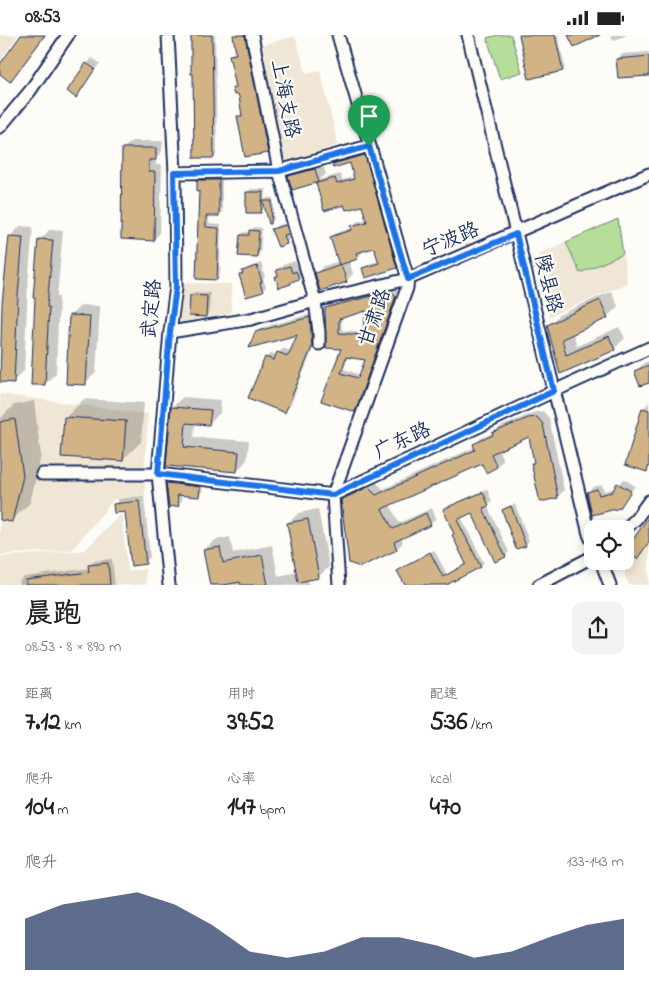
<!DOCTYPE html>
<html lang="zh">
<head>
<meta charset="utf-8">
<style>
  :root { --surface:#fff; --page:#f2f2f2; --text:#202124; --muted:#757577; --accent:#1b2f5e }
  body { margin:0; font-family:"Indie Flower","LXGW WenKai TC",sans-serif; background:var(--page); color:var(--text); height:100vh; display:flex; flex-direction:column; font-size:19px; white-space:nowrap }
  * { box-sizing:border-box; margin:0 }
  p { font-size:16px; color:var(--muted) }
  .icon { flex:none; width:28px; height:28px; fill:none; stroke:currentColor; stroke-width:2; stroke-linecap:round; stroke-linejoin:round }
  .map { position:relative; height:550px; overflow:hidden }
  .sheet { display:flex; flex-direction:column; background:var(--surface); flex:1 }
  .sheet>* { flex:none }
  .controls { position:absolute; left:584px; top:485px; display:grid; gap:10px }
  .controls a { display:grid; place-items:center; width:50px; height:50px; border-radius:10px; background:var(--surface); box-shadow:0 2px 12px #0003; font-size:25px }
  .pin { position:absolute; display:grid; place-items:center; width:42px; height:42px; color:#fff; margin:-51px -21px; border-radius:50% 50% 50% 0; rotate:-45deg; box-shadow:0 0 5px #0007 }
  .pin .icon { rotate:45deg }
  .round { display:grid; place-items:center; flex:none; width:52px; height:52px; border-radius:10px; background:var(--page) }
  .summary { display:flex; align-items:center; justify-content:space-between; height:85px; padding:0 25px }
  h1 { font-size:28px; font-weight:800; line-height:38px }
  .figures { display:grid; grid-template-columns:repeat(3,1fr); gap:8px; height:85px; padding:5px 25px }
  .figures div { display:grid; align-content:center }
  .figures b { font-size:25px; font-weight:800 }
  .figures small { font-size:14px; font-weight:400 }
  .figures p { font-size:14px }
  .chart { height:140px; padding:10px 25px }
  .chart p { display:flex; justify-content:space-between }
  .chart svg { width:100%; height:90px; margin-top:5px; fill:var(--accent); opacity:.7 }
  .status { display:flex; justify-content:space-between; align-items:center; height:35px; padding:0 25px; background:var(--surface); direction:ltr }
  .status svg { height:14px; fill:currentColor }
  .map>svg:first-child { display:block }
  .built { fill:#f0e6d5 }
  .green { fill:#b6de9a; stroke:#68867c }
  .shadow { fill:#0003; fill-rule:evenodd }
  .building { fill:#d1b385; stroke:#1b2f5e; fill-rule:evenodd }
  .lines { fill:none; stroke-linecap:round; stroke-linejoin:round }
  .minor-casing { stroke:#1b2f5e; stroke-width:15 }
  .minor { stroke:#fdfcf7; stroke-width:11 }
  .route-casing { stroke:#fff; stroke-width:10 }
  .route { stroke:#1a73e8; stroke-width:6 }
  .labels { text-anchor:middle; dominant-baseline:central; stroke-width:4.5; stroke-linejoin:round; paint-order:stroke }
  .street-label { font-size:20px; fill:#1b2f5e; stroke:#fdfcf7 }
</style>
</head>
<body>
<div class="status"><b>08:53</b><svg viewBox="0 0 49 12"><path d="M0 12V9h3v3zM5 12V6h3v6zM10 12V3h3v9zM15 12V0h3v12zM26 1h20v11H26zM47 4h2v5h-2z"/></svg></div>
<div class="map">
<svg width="649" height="550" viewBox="0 0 649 550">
  <rect width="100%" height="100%" fill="#fdfcf7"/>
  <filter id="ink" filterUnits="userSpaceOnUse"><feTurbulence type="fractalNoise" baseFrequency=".02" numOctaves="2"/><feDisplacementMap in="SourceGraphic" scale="10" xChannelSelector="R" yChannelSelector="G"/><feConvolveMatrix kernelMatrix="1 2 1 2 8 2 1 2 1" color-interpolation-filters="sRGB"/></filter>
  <g filter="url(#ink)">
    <path class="built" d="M0,0H18L0,26Z
      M295,1L306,38L320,35L338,110L279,130L263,10Z
      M618,184L627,248L549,282L538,219Z
      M181,248L231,249V278L176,288Z
      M0,359L148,379L145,427V462L119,466L114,464L72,515L0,520Z
      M121,479L128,536L145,534L146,550H0V522L85,515Z
      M649,480V550H629L625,541V518Z"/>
    <path class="green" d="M498,0H511L522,37L500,44L487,3Z
      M618,184L623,219L580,238L566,207Z"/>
    <path class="shadow" d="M23,0H46L19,36L10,45L0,38V31Z
      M192,0H215L217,118L214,122Z
      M234,0H253L274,110L267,117L239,82L243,78L240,62L234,53L237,50L231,20L237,14Z
      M521,0H558L565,32L562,35Z
      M611,0H627L613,6Z
      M649,17V39L617,24L622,19Z
      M92,23L100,28L76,61L87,29Z
      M131,106H163L162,116L156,123V130H162L160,198L153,205L124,113Z
      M369,116L401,228L396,232L364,234L368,229L379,226L375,211L361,215L362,218L357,223L349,225L353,239L346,246L316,238L324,231L339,226L331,202L336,198L352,193L356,187L368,184L363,169H345L317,149L321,145L293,154L290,142L297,134L322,127L326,139L319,145L340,139L342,145L355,142L351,127L333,129L338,125Z
      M202,142H222V177L219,180H209V189L221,190L220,240L217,244L197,243L200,155L199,146Z
      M251,154H266L265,166L267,163H274V184L271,188L266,172L261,177L248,157Z
      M289,187L291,194L288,198L290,204L286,208L272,195L276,191Z
      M20,191L33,192L28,249L24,336L13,346H0L4,269L10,202Z
      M254,192L262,193L260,218L257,221L241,200L244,197H250Z
      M50,194L63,195L57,262H59L56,338L45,349L40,205Z
      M295,226L298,233L302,232L303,237L298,243L291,248L277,242L279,239L278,235L283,230Z
      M261,228L265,243L263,244L266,252L262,256L241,241L247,233Z
      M394,253L399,257L358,372L354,376L323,365L342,313L326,273L330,270ZM368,274L364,297L342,295L341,282ZM348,321L367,324L361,340L344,334Z
      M611,256L618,271L607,282L573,298L577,311L619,292L625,303L614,314L560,337L548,290L559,280Z
      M194,257L210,258L209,277L206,281L191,261Z
      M81,270L100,271L96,338L85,348L71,280Z
      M314,278L316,306L290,371L285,376L266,323L271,318L277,320L283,313L290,316L299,298H256L261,293Z
      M649,326V347L636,336L644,328Z
      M183,362L221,365L220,378L209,389L195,388L194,402L249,406L247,425L237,436L168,430L172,372Z
      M84,364L144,368L141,407L122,425L65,383Z
      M649,365V433L647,435L643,373L648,369Z
      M34,366L41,421L30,468L11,486L0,484V384L14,370Z
      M543,376L549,383L564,455L558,462L533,429L535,426L530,400L498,414L503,425L497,431L482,427L390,469L399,488L432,473L436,483L430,489L401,502L403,507L397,514L360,531L342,465L349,458L375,446L383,454L475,412L474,410L481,403L495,397L500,392L535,377Z
      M624,444L635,451L619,472L588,457L593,452L602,450L604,456L616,453Z
      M171,446L203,449L202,457L199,460L181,459L182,466L178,469L168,449Z
      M487,454L492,466L487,470L509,517L505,521L473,476L461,482L484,528L480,531L444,550H413L399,536L434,515L447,539L467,528L445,474L449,471Z
      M144,461L150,522L145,528L126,476L114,469L120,464Z
      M515,469L529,506L525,510L503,475L506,472Z
      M318,474L329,532L318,542L308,544L309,550H211L204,515L215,505L230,502L233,518L272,510L278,541L297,537L288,488L299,478Z
      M112,524L115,550H20L19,546L24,542L90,533V531L94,526Z"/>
    <path class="building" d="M21,0H45L10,47L0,39V29Z
      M191,0H212L214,123H194L193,39H191Z
      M233,0H245L268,118L245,122L237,81H242L239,62L238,59L234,60L232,53L236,52L229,20L236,19Z
      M519,0H555L563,36L529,44Z
      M568,0H600L574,12Z
      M649,21V41L618,43L616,24Z
      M86,28L95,34L76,63L67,56Z
      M122,113H156V125H149V137H155L154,206L121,204Z
      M365,120L397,233L365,243L362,233L379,228L374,213L356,218L358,224L339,230L330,202L352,195L351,191L367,187L362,171L346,175L344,170L324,176L316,148L335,143L337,149L354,144L350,128L333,133L332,129Z
      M315,134L319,147L292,155L288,141Z
      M197,145H219V181H206V192L219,193L217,245L196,244L199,156H197Z
      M246,157H263L261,178H246Z
      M263,166H272L271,189H269Z
      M286,190L289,199L284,200L287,209L278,212L271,194Z
      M249,195L259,196L257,222L238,221L240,200H249Z
      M9,201L23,202L18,261L14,348L0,347L2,269Z
      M38,204L53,205L47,272H49L45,350H31L35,263H33Z
      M341,229L347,247L320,256L315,238Z
      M257,231L262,247L260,248L263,257L246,262L239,240L243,239L242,236Z
      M290,231L292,238L296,236L299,244L291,247V249L279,253L275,242L278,241L276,235Z
      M391,256L396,261L355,377L321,366L341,314L326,313L325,273ZM366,276L362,300L339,298V284ZM346,322L365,325L358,343L341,338Z
      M190,260L207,261L206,282L189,281Z
      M600,265L608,283L562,304L566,320L609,301L615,315L560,339L547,290Z
      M69,280L90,281L86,350L66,349Z
      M310,282L312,312L285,378L248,363L265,322L274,325L277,317L288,321L297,300L249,313L255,297Z
      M649,330V348L640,351L634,336Z
      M171,372L211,375L209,390L186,388L184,412L239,417L237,437L166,431Z
      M642,373L649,375V430L647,437L625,430Z
      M64,382L126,386L123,426L61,422Z
      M537,382L543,389L558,463L540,467L531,428H534L529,402L491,419L497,432L486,438L482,429L382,474L393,494L426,478L431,490L394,507L397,515L360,532L349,528L341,465L368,452L376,460L475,415L473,409L493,400L492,398L528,383Z
      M15,384L23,441L12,487L0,485V387Z
      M166,448L200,452L199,462L177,460L179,471L169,472Z
      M617,448L631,456L620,473L592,480L587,457L597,454L599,460L612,457Z
      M483,457L489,471L483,473L506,522L495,527L472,478L457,485L481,532L448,549V550H405L397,536L430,517L443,542L466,529L452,500L454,499L443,474Z
      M139,466L146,529L131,531L125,477L114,478L113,469Z
      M511,471L526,511L516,514L502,475Z
      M649,481V507L637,524L625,516Z
      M308,484L319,543L298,547L287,488Z
      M220,512L223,528L262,520L268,550H241L240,547L224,550H210L203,515Z
      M108,528L110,550H26V545L89,537L88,530Z"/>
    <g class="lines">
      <g class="minor-casing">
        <path id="minor" d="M168,0L175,138L176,252L170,297L158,439L169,550
          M252,0L279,136L315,266L319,297V309
          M338,0L408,244L407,253L333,460L339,550
          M468,0L589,499L592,506
          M0,92L30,56L68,0
          M175,138L279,136L369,111
          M170,297L251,284L315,266L408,244L649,139
          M42,439H158L333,460L554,356L649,313
          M625,494L636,484L649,466
          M601,526L610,550
          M539,550L592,522"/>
      </g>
      <use href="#minor" class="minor"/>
    </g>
  </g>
  <g class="lines" filter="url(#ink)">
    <g class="route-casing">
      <path id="route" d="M369,111L408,244L516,199L554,356L333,460L158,439L170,297L176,252L174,138L279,136Z"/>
    </g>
    <use href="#route" class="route"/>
  </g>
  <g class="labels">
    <g class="street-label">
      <text transform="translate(284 64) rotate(79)">上海支路</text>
      <text transform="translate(451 206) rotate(-23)">宁波路</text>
      <text transform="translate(547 249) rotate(76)">陵县路</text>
      <text transform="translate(153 274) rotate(-85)">武定路</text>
      <text transform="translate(376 283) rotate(-71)">甘肃路</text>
      <text transform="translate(403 407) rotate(-25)">广东路</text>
    </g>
  </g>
</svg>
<div class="controls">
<a><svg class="icon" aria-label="locate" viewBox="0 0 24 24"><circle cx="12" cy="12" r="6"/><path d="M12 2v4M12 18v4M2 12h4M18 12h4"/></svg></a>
</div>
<div class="pin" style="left:369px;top:111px;background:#1e9e55"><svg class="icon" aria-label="arrive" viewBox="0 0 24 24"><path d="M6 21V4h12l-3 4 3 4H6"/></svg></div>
</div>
<section class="sheet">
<div class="summary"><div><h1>晨跑</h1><p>08:53 · 8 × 890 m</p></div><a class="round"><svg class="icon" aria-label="share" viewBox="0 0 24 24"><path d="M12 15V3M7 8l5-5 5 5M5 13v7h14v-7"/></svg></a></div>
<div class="figures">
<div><p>距离</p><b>7.12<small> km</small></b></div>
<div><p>用时</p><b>39:52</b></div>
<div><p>配速</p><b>5:36<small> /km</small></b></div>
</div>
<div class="figures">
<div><p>爬升</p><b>104<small> m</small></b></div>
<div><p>心率</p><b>147<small> bpm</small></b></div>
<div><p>kcal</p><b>470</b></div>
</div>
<div class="chart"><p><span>爬升</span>133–143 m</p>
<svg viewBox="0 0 160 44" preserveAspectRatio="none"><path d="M0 44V19L10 12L20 9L30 6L40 12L50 22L60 35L70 38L80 35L90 28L100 28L110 32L120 38L130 35L140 28L150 22L160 19V44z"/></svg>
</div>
</section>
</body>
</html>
